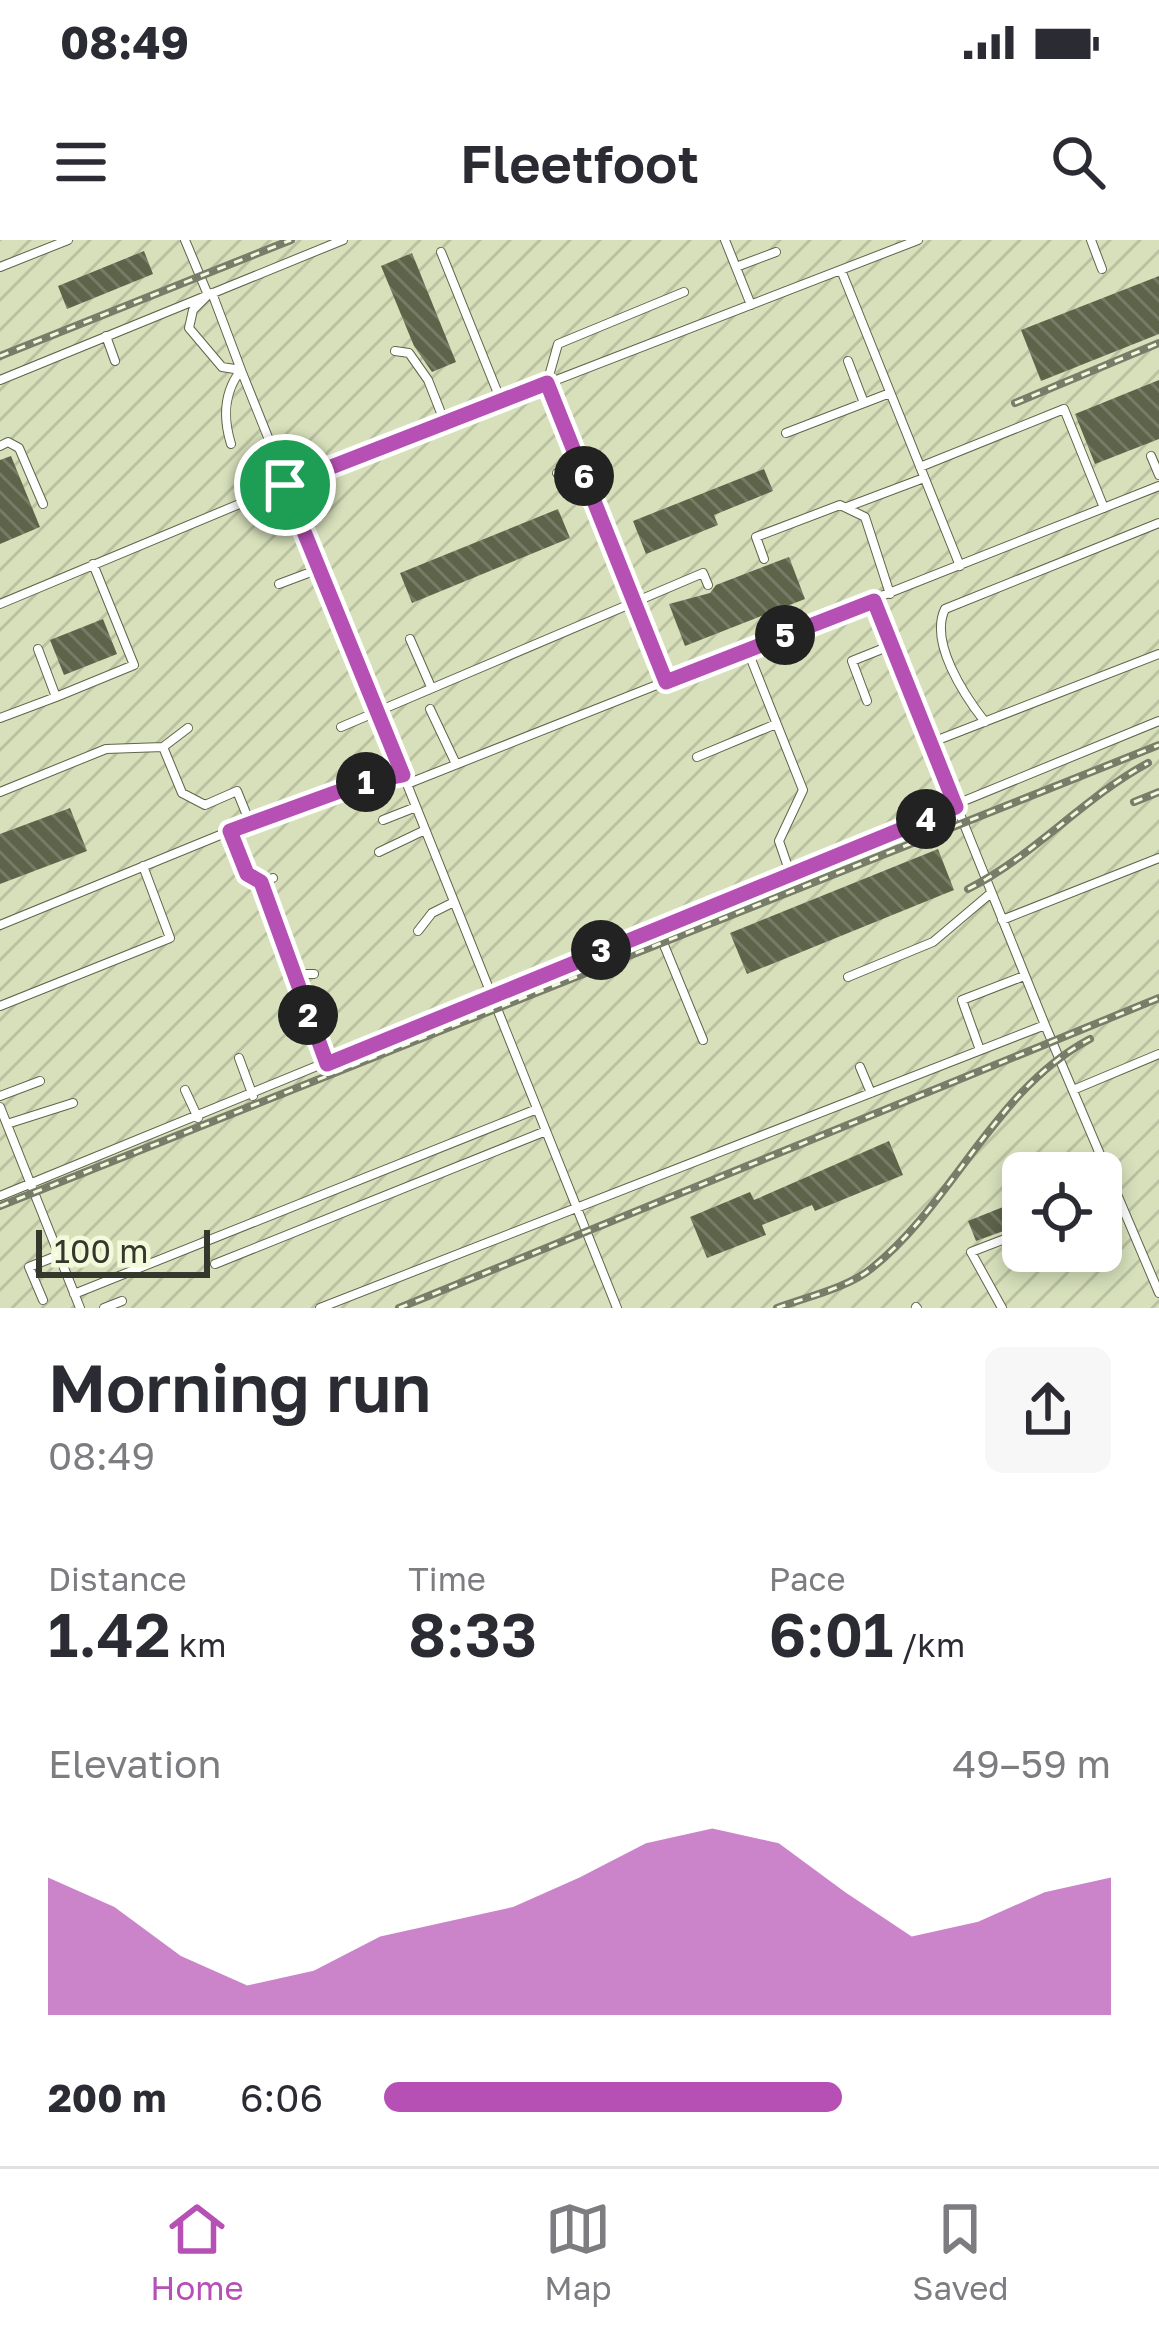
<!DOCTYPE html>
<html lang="en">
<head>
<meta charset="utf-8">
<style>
  :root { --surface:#fff; --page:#f7f7f7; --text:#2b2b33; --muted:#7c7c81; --line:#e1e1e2; --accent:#b650b4 }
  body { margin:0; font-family:"Golos Text",sans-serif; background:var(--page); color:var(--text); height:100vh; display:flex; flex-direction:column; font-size:45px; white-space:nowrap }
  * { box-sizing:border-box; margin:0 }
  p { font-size:39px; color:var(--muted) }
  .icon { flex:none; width:66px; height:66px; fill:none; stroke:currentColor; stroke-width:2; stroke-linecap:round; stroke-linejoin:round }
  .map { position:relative; height:1068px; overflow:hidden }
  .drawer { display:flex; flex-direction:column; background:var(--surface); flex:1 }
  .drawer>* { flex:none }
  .controls { position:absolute; left:1002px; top:912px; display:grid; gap:24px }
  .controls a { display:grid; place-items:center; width:120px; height:120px; border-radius:18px; background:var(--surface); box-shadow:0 6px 18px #0003; font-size:60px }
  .scale { position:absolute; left:36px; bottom:30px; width:174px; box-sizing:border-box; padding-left:12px; border:6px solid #34372b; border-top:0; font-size:33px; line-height:42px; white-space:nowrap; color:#34372b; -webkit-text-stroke:9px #f3fadb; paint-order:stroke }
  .pin { position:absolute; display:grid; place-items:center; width:102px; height:102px; color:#fff; margin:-51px; border:6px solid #fff; border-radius:50%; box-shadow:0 3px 12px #0007 }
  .km { position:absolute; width:60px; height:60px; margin:-30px; border-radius:50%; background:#222; color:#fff; font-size:33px; line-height:60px; text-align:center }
  .round { display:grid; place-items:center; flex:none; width:126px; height:126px; border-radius:18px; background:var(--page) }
  .headline { display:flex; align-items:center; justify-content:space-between; height:204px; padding:0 48px }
  h1 { font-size:66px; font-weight:600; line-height:90px }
  .metrics { display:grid; grid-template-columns:repeat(3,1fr); gap:18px; height:204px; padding:12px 48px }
  .metrics div { display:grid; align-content:center }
  .metrics b { font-size:60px; font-weight:600 }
  .metrics small { font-size:33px; font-weight:400 }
  .metrics p { font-size:33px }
  .chart { height:336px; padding:24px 48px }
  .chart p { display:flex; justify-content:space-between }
  .chart svg { width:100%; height:216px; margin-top:12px; fill:var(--accent); opacity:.7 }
  ul { padding:0 48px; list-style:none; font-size:39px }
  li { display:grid; grid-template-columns:192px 144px 1fr; align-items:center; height:90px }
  li i { height:30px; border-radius:15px; background:var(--accent) }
  .status { display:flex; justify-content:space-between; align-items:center; height:84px; padding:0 60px; background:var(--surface); direction:ltr }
  .status svg { height:33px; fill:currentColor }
  header { display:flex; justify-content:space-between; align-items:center; height:156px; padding:0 48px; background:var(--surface); font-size:54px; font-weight:600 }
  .dock { display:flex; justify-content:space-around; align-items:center; height:168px; border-top:3px solid var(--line); background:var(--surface); font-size:33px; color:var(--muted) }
  .dock a { display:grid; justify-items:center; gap:6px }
  .dock .current { color:var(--accent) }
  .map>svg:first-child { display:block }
  .industrial { fill:url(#industrial-furrows); fill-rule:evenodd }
  .building { fill:url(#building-back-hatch) }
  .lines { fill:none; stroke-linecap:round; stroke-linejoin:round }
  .service-casing { stroke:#5f654a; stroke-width:10 }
  .service { stroke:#fff; stroke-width:8 }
  .rail-casing { stroke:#787d6a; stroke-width:8 }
  .rail { stroke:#f3fadb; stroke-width:3; stroke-dasharray:9; stroke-linecap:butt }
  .route-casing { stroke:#fff; stroke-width:24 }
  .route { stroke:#b650b4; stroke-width:15 }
</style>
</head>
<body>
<div class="status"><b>08:49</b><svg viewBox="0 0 49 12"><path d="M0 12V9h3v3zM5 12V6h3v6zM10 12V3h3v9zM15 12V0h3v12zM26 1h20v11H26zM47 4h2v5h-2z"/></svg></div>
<header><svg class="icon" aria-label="menu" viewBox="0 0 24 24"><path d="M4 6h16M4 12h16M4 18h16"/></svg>Fleetfoot<svg class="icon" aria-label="search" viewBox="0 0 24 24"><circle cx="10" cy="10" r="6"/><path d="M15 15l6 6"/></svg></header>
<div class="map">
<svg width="1159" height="1068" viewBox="0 0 1159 1068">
  <defs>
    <pattern id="industrial-furrows" width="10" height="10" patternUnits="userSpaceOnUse" patternTransform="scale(3)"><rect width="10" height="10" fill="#d7e0bb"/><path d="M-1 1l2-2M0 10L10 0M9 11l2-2" fill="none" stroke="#b9c1a1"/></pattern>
    <pattern id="building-back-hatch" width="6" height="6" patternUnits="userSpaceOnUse" patternTransform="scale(3)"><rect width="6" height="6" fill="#5e644a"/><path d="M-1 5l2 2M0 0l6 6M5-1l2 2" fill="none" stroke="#777c67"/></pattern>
  </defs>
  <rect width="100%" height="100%" fill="#e5edce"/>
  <path class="industrial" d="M0,0H1159V1068H0ZM1023,933H1101V1011H1023Z"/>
  <path class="building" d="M144,11L153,34L67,69L58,46Z
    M412,13L456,122L432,132L414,106L381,26Z
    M1159,36V94L1041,141L1021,90Z
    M1159,140V199L1095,224L1075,174Z
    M11,216L40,287L0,304V220Z
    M764,229L773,251L714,275L718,285L646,314L633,281Z
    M558,269L570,298L412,363L400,333Z
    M789,317L805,359L685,406L669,364L710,353L716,345Z
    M103,379L117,414L64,435L50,400Z
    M70,568L87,611L0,644V594Z
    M938,609L954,650L747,734L730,693Z
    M889,901L903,935L815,971L812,965L762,985L766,995L707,1018L690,977L750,952L754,960Z
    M1023,959V984L976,1001L968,981Z"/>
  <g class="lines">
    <g class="service-casing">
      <path id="service" d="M185,0L208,55L193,70L189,88L222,127L241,130L617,1068
        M725,0L751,65
        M1091,0L1102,29
        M441,12L501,161
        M0,27L68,0
        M736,27L776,12
        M841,30L960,326
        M212,53L241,130C223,153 223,178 231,204
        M106,96L115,121
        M395,111L409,113L428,140L445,183
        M848,121L864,163
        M0,140L343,0
        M786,193L890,153
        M0,206L8,202L19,208L43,264
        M1151,216L1159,235
        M920,227L1064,169L1104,268
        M557,233L579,225
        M847,267L924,238
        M764,319L756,297L840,265L865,277L890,354
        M279,344L319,329
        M0,364L285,245L918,0
        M410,399L431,447
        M38,409L56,457L134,425L93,324
        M747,409L803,550L779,601L790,633
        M666,442L547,143L558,104L684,52
        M867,461L852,421L892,405
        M430,469L456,524
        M0,478L56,457
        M985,482C964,455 929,402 945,369L1159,283
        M341,487L703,333L708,345
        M188,488L163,507L182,553L205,565L237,551L250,583
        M930,503L1159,414
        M697,517L776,484
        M407,544L1159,246
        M0,552L106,509L163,507
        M383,580L416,567
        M230,591L247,634L261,642L273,638
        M379,612L425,590
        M261,642L327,824
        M1002,680L1159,618
        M0,685L230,591L361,543L403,535
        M657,688L703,800
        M418,691L432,673L454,662
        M292,734H314
        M848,737L933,702L991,653
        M0,766L170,698L143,626
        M1045,785L1159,1053
        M980,810L962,760L1024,736
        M239,818L253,856
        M860,827L871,853
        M185,850L198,878
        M1073,850L1159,814
        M0,856L40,841
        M0,867L80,1068
        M7,884L73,863
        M1078,933L1103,922
        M0,956L1159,481
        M215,1024L546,891
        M74,1054L537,869
        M43,1060L29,1027L59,1015
        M916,1067L917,1068
        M104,1068L122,1061
        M320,1068L1045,785L874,361
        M1002,1068L971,1012L1023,992"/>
    </g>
    <use href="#service" class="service"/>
    <g class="rail-casing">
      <path id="rail" d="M0,116L291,0
        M1015,163L1159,103
        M1134,562L1159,552
        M968,649C1034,616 1083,558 1148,523
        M0,966L1159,505
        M399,1068L1159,758
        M777,1068C806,1057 848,1048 872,1028C954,962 995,849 1090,799"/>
    </g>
    <use href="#rail" class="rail"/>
  </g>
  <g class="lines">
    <g class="route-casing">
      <path id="route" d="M547,143L666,442L874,361L956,567L327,824L261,642L247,634L230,591L362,543L403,535L285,245Z"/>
    </g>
    <use href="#route" class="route"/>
  </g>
</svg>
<div class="controls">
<a><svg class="icon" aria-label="locate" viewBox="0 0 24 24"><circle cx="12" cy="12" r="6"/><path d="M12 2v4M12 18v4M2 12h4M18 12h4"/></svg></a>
</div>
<div class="scale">100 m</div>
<div class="pin" style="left:285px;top:245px;background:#1e9e55"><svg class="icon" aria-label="arrive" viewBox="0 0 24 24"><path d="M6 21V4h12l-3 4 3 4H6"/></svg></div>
<b class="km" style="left:366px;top:542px">1</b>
<b class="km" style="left:308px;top:775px">2</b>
<b class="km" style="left:601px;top:710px">3</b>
<b class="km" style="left:926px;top:579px">4</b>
<b class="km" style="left:785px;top:395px">5</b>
<b class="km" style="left:584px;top:236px">6</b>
</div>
<section class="drawer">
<div class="headline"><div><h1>Morning run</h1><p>08:49</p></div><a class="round"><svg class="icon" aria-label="share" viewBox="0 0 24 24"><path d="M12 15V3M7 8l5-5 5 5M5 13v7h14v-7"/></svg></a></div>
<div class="metrics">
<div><p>Distance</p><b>1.42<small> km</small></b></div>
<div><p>Time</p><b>8:33</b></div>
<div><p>Pace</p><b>6:01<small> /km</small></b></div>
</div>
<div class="chart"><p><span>Elevation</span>49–59 m</p>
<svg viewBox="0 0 160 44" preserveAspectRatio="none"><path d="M0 44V16L10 22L20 32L30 38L40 35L50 28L60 25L70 22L80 16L90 9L100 6L110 9L120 19L130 28L140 25L150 19L160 16V44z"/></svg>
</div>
<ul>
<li><b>200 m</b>6:06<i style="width:63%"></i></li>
</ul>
</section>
<nav class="dock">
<a class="current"><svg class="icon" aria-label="home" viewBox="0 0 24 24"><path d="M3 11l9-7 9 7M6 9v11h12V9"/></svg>Home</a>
<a><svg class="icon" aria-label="map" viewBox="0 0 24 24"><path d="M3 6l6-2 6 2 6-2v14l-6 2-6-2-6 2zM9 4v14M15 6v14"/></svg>Map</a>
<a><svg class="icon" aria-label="saved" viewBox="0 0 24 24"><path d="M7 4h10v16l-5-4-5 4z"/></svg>Saved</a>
</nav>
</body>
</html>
